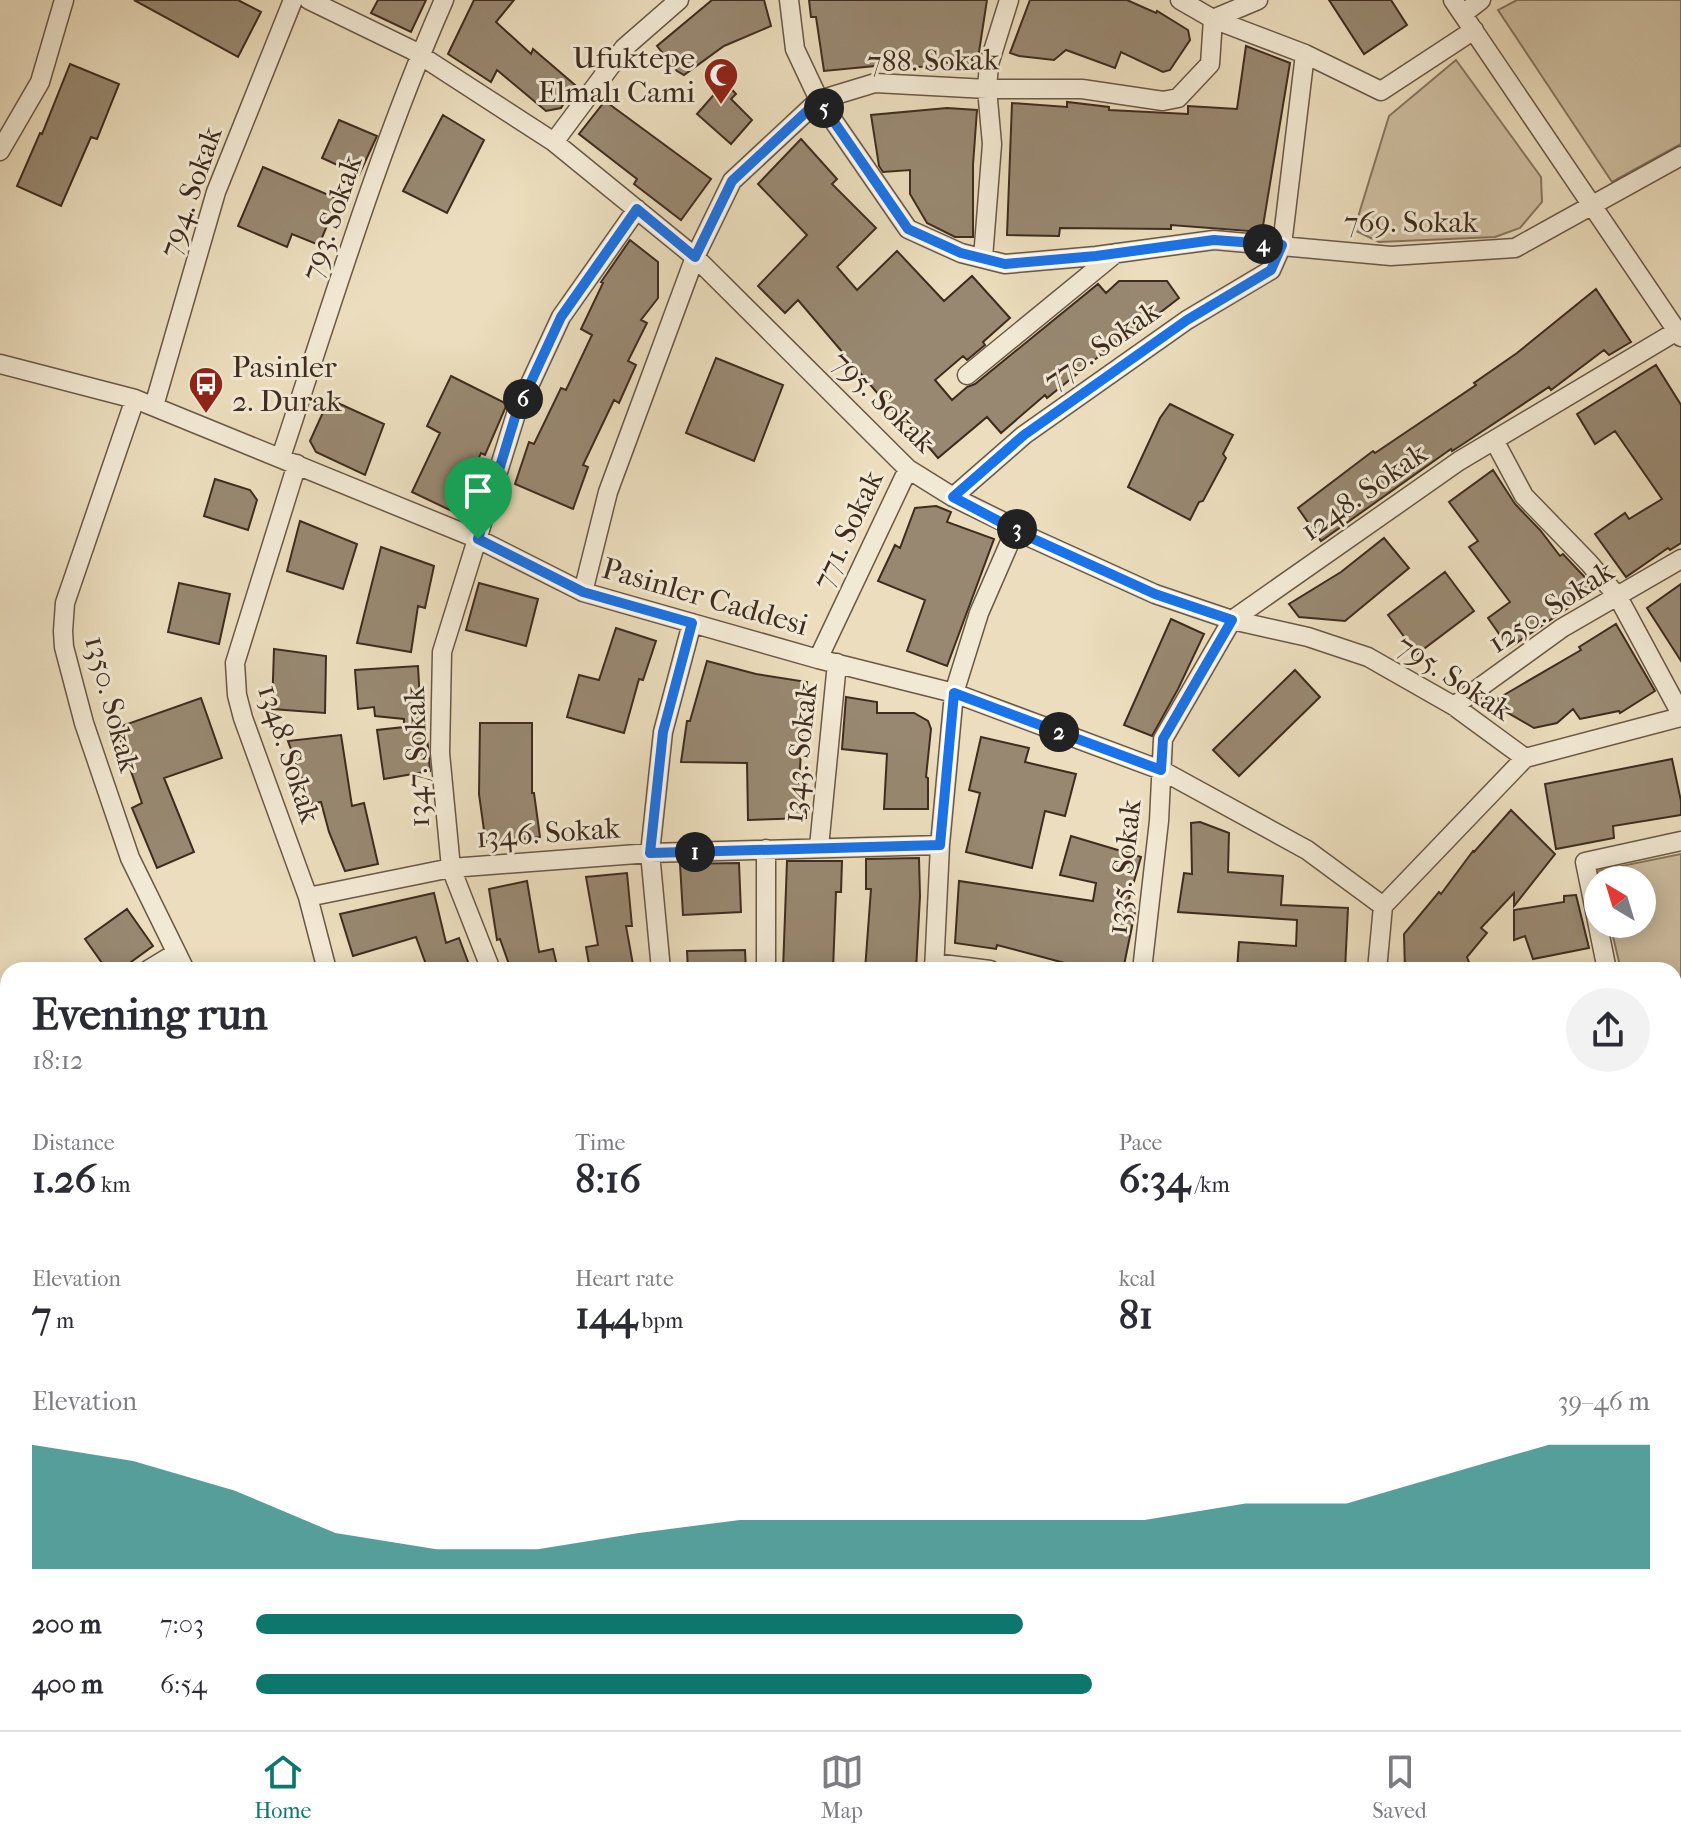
<!DOCTYPE html>
<html lang="en">
<head>
<meta charset="utf-8">
<style>
  :root { --surface:#fff; --page:#f2f2f3; --text:#2b2b33; --muted:#7c7c81; --line:#e1e1e2; --accent:#0f766e }
  body { margin:0; font-family:"IM FELL French Canon",serif; background:var(--page); color:var(--text); height:100vh; display:flex; flex-direction:column; font-size:30px; white-space:nowrap }
  * { box-sizing:border-box; margin:0 }
  p { font-size:26px; color:var(--muted) }
  .icon { flex:none; width:44px; height:44px; fill:none; stroke:currentColor; stroke-width:2; stroke-linecap:round; stroke-linejoin:round }
  .map { position:relative; flex:1; overflow:hidden }
  .sheet { position:absolute; left:0px; top:962px; width:1682px; height:768px; display:flex; flex-direction:column; background:var(--surface); border-radius:24px 24px 0 0; box-shadow:0 4px 20px #0003 }
  .sheet>* { flex:none }
  .needle { width:52px; rotate:322deg }
  .tools { position:absolute; left:1584px; top:866px; display:grid; gap:16px }
  .tools a { display:grid; place-items:center; width:72px; height:72px; border-radius:50%; background:var(--surface); box-shadow:0 4px 20px #0003; font-size:40px }
  .pin { position:absolute; display:grid; place-items:center; width:68px; height:68px; color:#fff; margin:-82px -34px; border-radius:50% 50% 50% 0; rotate:-45deg; box-shadow:0 0 8px #0007 }
  .pin .icon { rotate:45deg }
  .km { position:absolute; width:40px; height:40px; margin:-20px; border-radius:50%; background:#222; color:#fff; font-size:22px; line-height:40px; text-align:center }
  .round { display:grid; place-items:center; flex:none; width:84px; height:84px; border-radius:42px; background:var(--page) }
  .overview { display:flex; align-items:center; justify-content:space-between; height:136px; padding:0 32px }
  h1 { font-size:44px; font-weight:800; line-height:60px }
  .figures { display:grid; grid-template-columns:repeat(3,1fr); gap:12px; height:136px; padding:8px 32px }
  .figures div { display:grid; align-content:center }
  .figures b { font-size:40px; font-weight:800 }
  .figures small { font-size:22px; font-weight:400 }
  .figures p { font-size:22px }
  .chart { height:224px; padding:16px 32px }
  .chart p { display:flex; justify-content:space-between }
  .chart svg { width:100%; height:144px; margin-top:8px; fill:var(--accent); opacity:.7 }
  ul { padding:0 32px; list-style:none; font-size:26px }
  li { display:grid; grid-template-columns:128px 96px 1fr; align-items:center; height:60px }
  li i { height:20px; border-radius:10px; background:var(--accent) }
  .dock { display:flex; justify-content:space-around; align-items:center; height:112px; border-top:2px solid var(--line); background:var(--surface); font-size:22px; color:var(--muted) }
  .dock a { display:grid; justify-items:center; gap:4px }
  .dock .current { color:var(--accent) }
  .map>svg:first-child { display:block }
  .green { fill:#cebfa2; stroke:#867660; stroke-width:2 }
  .building { fill:#988871; stroke:#3f2c1f; stroke-width:2 }
  .lines { fill:none; stroke-linecap:round; stroke-linejoin:round }
  .minor-casing { stroke:#6a5846; stroke-width:21 }
  .minor { stroke:#f2e9d4; stroke-width:18 }
  .route-casing { stroke:#fff; stroke-width:16 }
  .route { stroke:#1a73e8; stroke-width:10 }
  .labels { text-anchor:middle; dominant-baseline:central; stroke-width:6; stroke-linejoin:round; paint-order:stroke }
  .poi-label { font-size:30px; fill:#3f2c1f; stroke:#f2e9d4; text-anchor:end }
  .street-label { font-size:30px; fill:#3f2c1f; stroke:#f2e9d4 }
</style>
</head>
<body>
<div class="map">
<svg width="1681" height="1730" viewBox="0 0 1681 1730">
  <rect width="100%" height="100%" fill="#ebddbd"/>
  <filter id="stains"><feTurbulence type="fractalNoise" baseFrequency=".0025" numOctaves="4"/><feColorMatrix values="0 0 0 0 .2 0 0 0 0 .09 0 0 0 0 .02 0 0 0 .5 -.17"/></filter>
  <radialGradient id="worn" r=".72"><stop offset=".6" stop-color="#630" stop-opacity="0"/><stop offset="1" stop-color="#630" stop-opacity=".3"/></radialGradient>
  <path class="green" d="M1517,0H1681V144L1612,182L1498,10Z
    M1456,60L1541,177L1542,202L1520,228L1495,237L1379,242L1354,230L1389,116Z
    M1681,854V1017L1674,1018V970H1621L1610,924H1642V880H1600L1597,871Z"/>
  <path class="building" d="M134,0H238L261,12L238,57Z
    M378,0H426L411,32L371,13Z
    M474,0H514L496,22L531,54L533,49L575,85L561,108L546,111L497,70L491,82L448,54Z
    M712,0H764L771,26L724,46L684,75L677,71L657,46Z
    M809,0H987L977,65L938,62V66L896,68L897,64L824,71L816,17H811Z
    M1030,0H1127L1156,13L1157,11L1188,30L1190,40L1170,70L1163,72L1121,52L1115,68L1066,50L1054,60L1019,56L1010,53Z
    M1329,0H1391L1407,25L1364,54Z
    M1246,46L1290,63L1262,232L1171,225V229L1060,228L1059,236L1007,235L1012,103L1067,107V102L1109,107V110L1188,114V106L1237,109Z
    M70,64L119,84L97,139L91,137L61,206L17,186L40,133L42,134Z
    M725,82L736,94L731,99L752,120L731,144L697,114Z
    M605,101L711,179L681,220L634,184L637,179L579,134Z
    M947,108L977,110L973,165V237H955L927,223L910,194V170L883,172L879,166L871,115Z
    M443,115L484,140L447,213L403,191Z
    M339,120L377,136L359,175L322,158Z
    M801,139L837,179L832,184L876,228L837,267L857,290L897,251L944,301L972,276L1010,318L983,342L985,345L967,360L963,356L935,380L952,400L967,387L975,384L1098,284L1106,293L1119,281H1167L1179,298L1140,328L1138,325L1047,398L1045,395L1001,433L987,417L938,458L899,412L896,415L798,300L785,313L758,286L807,235L758,184Z
    M263,167L338,199L319,245L292,234L287,247L238,226Z
    M630,240L658,262V298L641,320L647,323L628,361L636,365L619,403L614,400L583,465L588,467L573,509L515,484L529,442L534,444L561,388L566,390L592,335L581,329L603,283L601,282Z
    M1596,289L1631,342L1609,355L1604,350L1551,390L1549,387L1460,446L1452,451L1451,449L1321,541L1298,508L1373,451L1375,453L1476,385L1474,383L1517,353Z
    M716,358L783,385L754,461L686,433Z
    M1656,365L1681,405V543L1670,550L1668,548L1626,577L1595,534L1625,513L1629,519L1662,499L1615,431L1595,444L1577,414Z
    M451,376L507,404L485,455L481,453L454,512L412,492L440,433L427,426Z
    M329,399L384,424L365,475L316,452L310,441Z
    M1170,404L1233,435L1223,454L1226,458L1203,501L1199,502L1190,520L1128,487L1160,418Z
    M1493,470L1515,504L1540,530L1560,556L1563,554L1596,589L1509,648L1488,618L1510,602L1469,547L1478,541L1449,502Z
    M215,479L250,490L257,500L248,530L204,516Z
    M936,506L951,512L947,522L994,539L947,666L907,651L925,600L878,581L895,545L900,548L915,508Z
    M300,521L357,544L343,589L287,571Z
    M1384,538L1409,568L1345,621L1299,617L1289,604L1341,572Z
    M381,547L434,566L425,608L418,606L411,652L357,643Z
    M1445,572L1474,611L1417,654L1388,615Z
    M179,583L230,594L219,644L168,632Z
    M479,583L538,599L526,646L466,630Z
    M1681,584V661L1647,608Z
    M1171,619L1204,634L1178,689L1152,736L1124,725Z
    M1616,624L1655,691L1620,713L1619,711L1580,719L1573,709L1557,723L1534,728L1503,710L1497,699L1581,650L1579,647Z
    M616,628L656,641L643,680L639,679L624,733L567,717L579,675L599,680Z
    M274,649L326,656L325,713L272,709Z
    M707,661L756,674L807,682L799,735L802,736L799,783H806V818L748,820L747,763L681,762L687,721H690Z
    M418,666L421,720H424L428,746L430,771L384,779L377,730L404,727V719L375,716L374,707L358,709L355,670Z
    M1295,670L1320,697L1239,776L1213,750Z
    M846,697L877,702V713H914L928,721L931,729L926,777L928,778V809H884L887,754L842,749Z
    M201,698L222,758L164,778L194,852L157,868L132,808L142,803L116,728Z
    M480,723H532V793H534L540,837L486,845L479,794Z
    M341,735L352,806L364,803L378,864L345,871L329,832L321,802L311,804L288,741Z
    M981,737L1029,748L1025,762L1076,774L1065,816L1045,811L1032,868L966,852L980,793L969,790Z
    M1672,759L1681,801V815L1613,826L1614,838L1556,849L1545,784Z
    M1511,810L1555,854L1514,906V893L1481,928L1487,933L1467,957L1472,970H1405L1404,934L1439,892L1441,894L1473,851L1474,852Z
    M1200,822L1229,833L1228,872L1283,876L1281,905L1348,908L1345,970H1237L1239,942L1296,946L1297,920L1178,912L1184,873L1192,874L1191,823Z
    M1071,836L1141,857L1127,906L1136,907L1123,970H1091L997,945L996,949L955,943L959,881L1093,901L1096,883L1060,875Z
    M919,858L920,896L916,970H865L871,889H866V859Z
    M787,861H842L841,892H836L833,970H783Z
    M739,863L741,912L683,915L680,864Z
    M627,873L632,926H626L634,970H590L586,947L598,945L586,877Z
    M527,881L539,952L553,949L558,970H511L500,939L497,940L489,889Z
    M434,893L446,943L459,938L471,970H428L416,937L353,956L340,914Z
    M1576,895L1589,948L1533,959L1525,936L1514,940V910L1564,902V896Z
    M127,909L153,946L120,970H107L85,939Z
    M745,950L746,970H688L687,951Z"/>
  <g class="lines">
    <g class="minor-casing">
      <path id="minor" d="M309,0L412,50L554,142L695,257L908,469L953,497L1016,528L1027,536L1155,594L1232,620L1308,637L1368,657L1454,706L1525,758
        M789,0L795,49L819,100L908,229L961,253L1005,264L1096,256L1214,240L1391,256L1515,248L1681,156
        M1180,0L1213,19L1305,54L1381,91L1474,30
        M1453,0L1681,337
        M1463,14L1481,0
        M554,142L624,48L679,0
        M0,151L40,82L64,0
        M983,258L992,144L987,89L989,64L1009,0
        M0,364L135,399L478,539L583,592L818,659L954,693L1161,770L1307,850L1383,906
        M967,375L1116,253
        M135,399L65,603L63,631L64,647L84,723L130,858L185,970
        M154,406L216,192L293,0
        M1494,440L1524,496L1589,563L1618,597L1681,714
        M281,457C332,304 379,148 444,0
        M297,464L235,663L237,695L243,718L308,897L327,970
        M953,497L1024,435L1187,320L1271,270L1282,245L1305,54
        M583,592L608,492L695,257L732,181L819,100L875,83L987,89H1082L1163,101L1178,98L1210,64L1213,19L1258,0
        M818,659L908,469
        M1454,706L1562,628L1681,559
        M819,847L837,663
        M308,897L451,868L650,853L940,845
        M934,963L990,970
        M148,970L176,953
        M491,970L451,868L440,753L442,652L516,414L561,317L637,209
        M661,970L650,853L663,732L692,623
        M766,970V849
        M934,970L940,845L954,693L979,613L1016,528
        M1142,970L1159,821L1163,739L1232,620L1459,461L1677,331
        M1377,970L1383,906L1525,758L1681,717
        M1607,970L1585,862L1681,841
        M0,1003L8,1012
        M1674,1032L1681,1030
        M1676,1193L1681,1206
        M1674,1391L1681,1389
        M1674,1564L1681,1583
        M0,1582L8,1590
        M136,1722L143,1730
        M648,1722L656,1730
        M870,1722L876,1730
        M989,1722L991,1730
        M1183,1722L1188,1730
        M1458,1722L1460,1730
        M202,1730L210,1722
        M454,1730L462,1722
        M1256,1730L1261,1722"/>
    </g>
    <use href="#minor" class="minor"/>
  </g>
  <g class="lines">
    <g class="route-casing">
      <path id="route" d="M819,100L908,229L961,253L1005,264L1096,256L1214,240L1282,245L1271,270L1187,320L1024,435L953,497L1027,536L1155,594L1232,620L1163,739L1161,770L954,693L940,845L650,853L663,732L692,623L583,592L478,539L516,414L561,317L637,209L695,257L732,181Z"/>
    </g>
    <use href="#route" class="route"/>
  </g>
  <defs>
    <g id="mosque-pin" transform="scale(1.8)"><path d="M0 17L-7.5 6A9.5 9.5 0 1 1 7.5 6Z" fill="#8f2418" stroke="#f2e9d4"/><path d="M3.5-4.9A6 6 0 1 0 3.5 4.9A5 5 0 1 1 3.5-4.9Z" fill="#fff"/></g>
    <g id="bus-pin" transform="scale(1.8)"><path d="M0 17L-7.5 6A9.5 9.5 0 1 1 7.5 6Z" fill="#8f2418" stroke="#f2e9d4"/><path d="M-5-6H5V4H4V6H2V4H-2V6H-4V4H-5ZM-3.5-4V0h7V-4ZM-3.5 1.2v1.5H-2V1.2ZM2 1.2v1.5H3.5V1.2Z" fill="#fff"/></g>
  </defs>
  <g fill-rule="evenodd">
    <use href="#mosque-pin" x="721" y="75"/>
    <use href="#bus-pin" x="206" y="384"/>
  </g>
  <g class="labels">
    <g class="poi-label">
      <text x="695" y="58">Ufuktepe<tspan x="695" dy="34">Elmalı Cami</tspan></text>
      <text x="232" y="367" text-anchor="start">Pasinler<tspan x="232" dy="34">2. Durak</tspan></text>
    </g>
    <g class="street-label">
      <text transform="translate(933 61) rotate(-1)">788. Sokak</text>
      <text transform="translate(191 192) rotate(-71)">794. Sokak</text>
      <text transform="translate(332 218) rotate(-71)">793. Sokak</text>
      <text x="1411" y="222">769. Sokak</text>
      <text transform="translate(1102 346) rotate(-35)">770. Sokak</text>
      <text transform="translate(883 402) rotate(44)">795. Sokak</text>
      <text transform="translate(1364 492) rotate(-35)">1248. Sokak</text>
      <text transform="translate(848 530) rotate(-65)">771. Sokak</text>
      <text transform="translate(705 597) rotate(16)">Pasinler Caddesi</text>
      <text transform="translate(1551 607) rotate(-33)">1250. Sokak</text>
      <text transform="translate(1454 678) rotate(33)">795. Sokak</text>
      <text transform="translate(112 704) rotate(75)">1350. Sokak</text>
      <text transform="translate(800 753) rotate(-84)">1343. Sokak</text>
      <text transform="translate(289 754) rotate(72)">1348. Sokak</text>
      <text transform="translate(417 757) rotate(-92)">1347. Sokak</text>
      <text transform="translate(548 833) rotate(-4)">1346. Sokak</text>
      <text transform="translate(1124 867) rotate(-84)">1335. Sokak</text>
    </g>
  </g>
  <rect width="100%" height="100%" filter="url(#stains)"/>
  <rect width="100%" height="100%" fill="url(#worn)"/>
</svg>
<div class="tools">
<a><svg class="needle" viewBox="-14 -14 28 28"><path d="M0-13l5 13h-10z" fill="#e53935"/><path d="M0 13l5-13h-10z" fill="#7c7c81"/></svg></a>
</div>
<div class="pin" style="left:478px;top:539px;background:#1e9e55"><svg class="icon" aria-label="arrive" viewBox="0 0 24 24"><path d="M6 21V4h12l-3 4 3 4H6"/></svg></div>
<b class="km" style="left:695px;top:852px">1</b>
<b class="km" style="left:1059px;top:732px">2</b>
<b class="km" style="left:1017px;top:529px">3</b>
<b class="km" style="left:1263px;top:244px">4</b>
<b class="km" style="left:824px;top:108px">5</b>
<b class="km" style="left:523px;top:399px">6</b>
<section class="sheet">
<div class="overview"><div><h1>Evening run</h1><p>18:12</p></div><a class="round"><svg class="icon" aria-label="share" viewBox="0 0 24 24"><path d="M12 15V3M7 8l5-5 5 5M5 13v7h14v-7"/></svg></a></div>
<div class="figures">
<div><p>Distance</p><b>1.26<small> km</small></b></div>
<div><p>Time</p><b>8:16</b></div>
<div><p>Pace</p><b>6:34<small> /km</small></b></div>
</div>
<div class="figures">
<div><p>Elevation</p><b>7<small> m</small></b></div>
<div><p>Heart rate</p><b>144<small> bpm</small></b></div>
<div><p>kcal</p><b>81</b></div>
</div>
<div class="chart"><p><span>Elevation</span>39–46 m</p>
<svg viewBox="0 0 160 44" preserveAspectRatio="none"><path d="M0 44V6L10 11L20 20L30 33L40 38L50 38L60 33L70 29L80 29L90 29L100 29L110 29L120 24L130 24L140 15L150 6L160 6V44z"/></svg>
</div>
<ul>
<li><b>200 m</b>7:03<i style="width:55%"></i></li>
<li><b>400 m</b>6:54<i style="width:60%"></i></li>
</ul>
</section>
</div>
<nav class="dock">
<a class="current"><svg class="icon" aria-label="home" viewBox="0 0 24 24"><path d="M3 11l9-7 9 7M6 9v11h12V9"/></svg>Home</a>
<a><svg class="icon" aria-label="map" viewBox="0 0 24 24"><path d="M3 6l6-2 6 2 6-2v14l-6 2-6-2-6 2zM9 4v14M15 6v14"/></svg>Map</a>
<a><svg class="icon" aria-label="saved" viewBox="0 0 24 24"><path d="M7 4h10v16l-5-4-5 4z"/></svg>Saved</a>
</nav>
</body>
</html>
